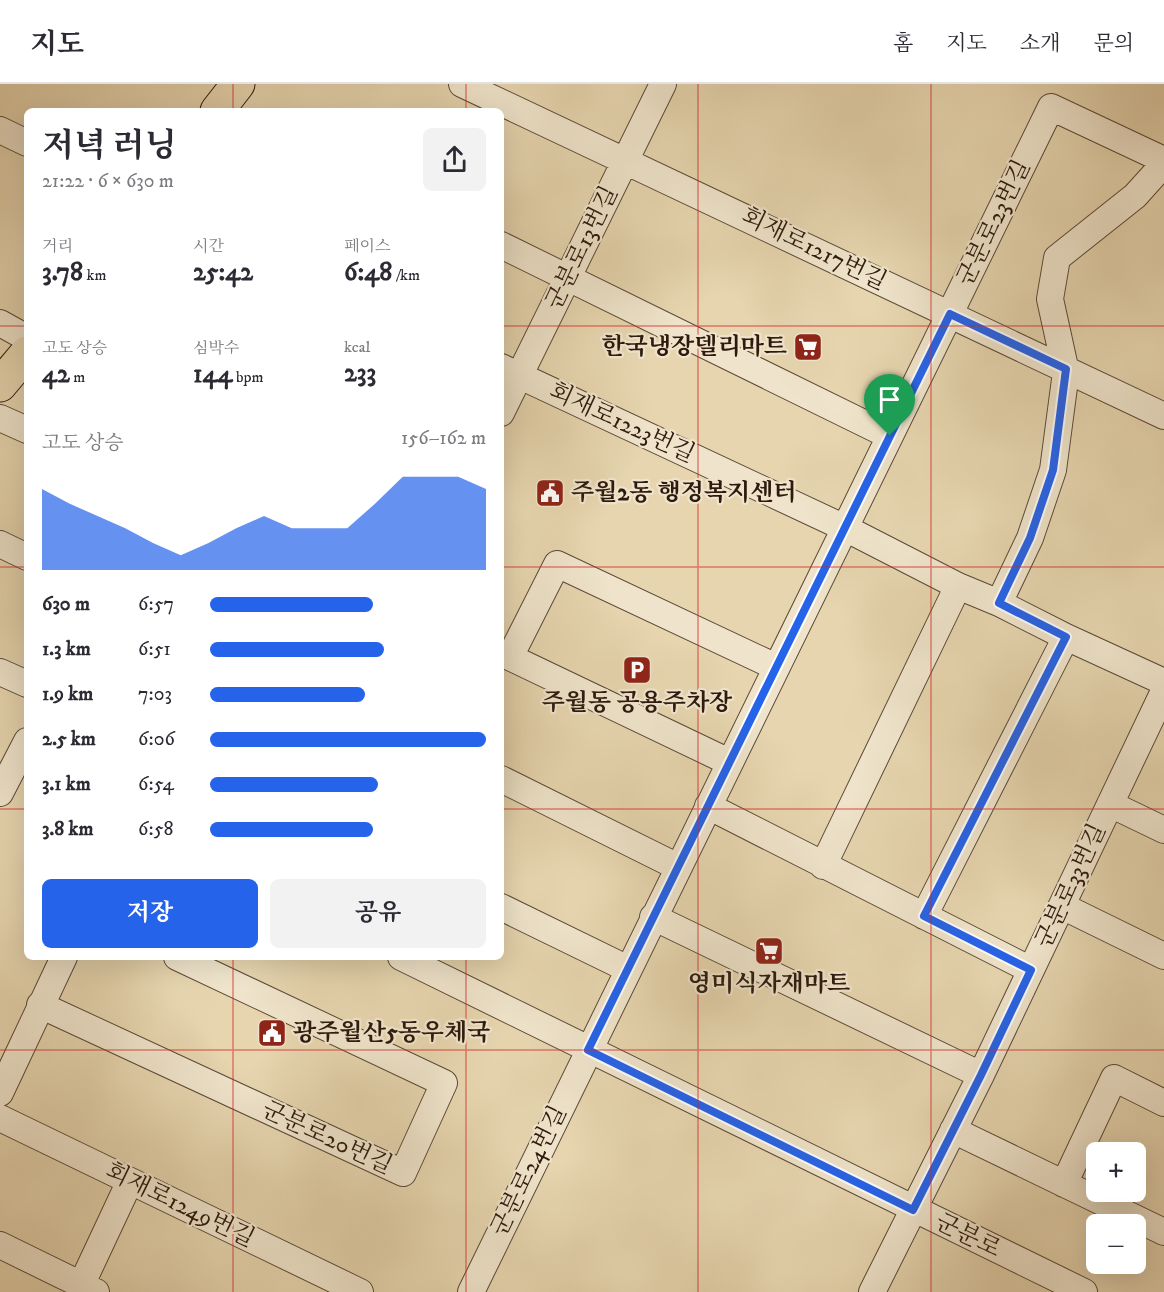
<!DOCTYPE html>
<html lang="ko">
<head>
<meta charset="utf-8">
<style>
  :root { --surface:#fff; --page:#f2f2f3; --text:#2b2b33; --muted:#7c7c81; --line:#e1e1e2; --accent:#2563eb }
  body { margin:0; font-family:"IM FELL DW Pica","Noto Serif KR",serif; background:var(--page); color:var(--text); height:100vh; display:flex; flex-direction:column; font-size:22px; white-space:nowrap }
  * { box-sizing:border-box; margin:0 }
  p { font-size:20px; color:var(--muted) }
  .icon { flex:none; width:33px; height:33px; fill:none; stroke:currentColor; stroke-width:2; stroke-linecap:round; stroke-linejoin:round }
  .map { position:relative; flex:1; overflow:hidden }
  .details { position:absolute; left:24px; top:24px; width:480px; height:852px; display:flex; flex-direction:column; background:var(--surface); border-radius:9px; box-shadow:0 6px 24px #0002 }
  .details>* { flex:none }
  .controls { position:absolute; left:1086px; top:1058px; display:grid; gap:12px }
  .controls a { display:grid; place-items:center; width:60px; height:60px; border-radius:9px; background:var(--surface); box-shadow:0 6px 24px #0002; font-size:30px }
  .pin { position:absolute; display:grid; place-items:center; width:51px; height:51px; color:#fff; margin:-62px -26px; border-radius:50% 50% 50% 0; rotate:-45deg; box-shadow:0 0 6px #0007 }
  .pin .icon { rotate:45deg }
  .round { display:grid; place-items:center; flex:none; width:63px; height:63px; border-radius:9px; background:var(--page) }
  .summary { display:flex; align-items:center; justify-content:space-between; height:102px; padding:0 18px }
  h1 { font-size:33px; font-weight:700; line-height:45px }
  .figures { display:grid; grid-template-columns:repeat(3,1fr); gap:9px; height:102px; padding:6px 18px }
  .figures div { display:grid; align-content:center }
  .figures b { font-size:26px; font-weight:700 }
  .figures small { font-size:16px; font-weight:400 }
  .figures p { font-size:16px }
  .chart { height:168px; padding:12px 18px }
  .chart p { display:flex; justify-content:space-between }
  .chart svg { width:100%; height:108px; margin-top:6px; fill:var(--accent); opacity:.7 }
  .action { display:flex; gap:12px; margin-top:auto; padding:12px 18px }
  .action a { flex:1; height:69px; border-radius:9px; background:var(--accent); color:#fff; font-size:24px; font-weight:700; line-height:69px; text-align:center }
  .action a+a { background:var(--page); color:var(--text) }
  ul { padding:0 18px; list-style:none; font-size:20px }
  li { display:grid; grid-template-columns:96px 72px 1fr; align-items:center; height:45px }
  li i { height:15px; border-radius:8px; background:var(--accent) }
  header { display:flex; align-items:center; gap:36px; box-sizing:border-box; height:84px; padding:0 30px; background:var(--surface); border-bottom:2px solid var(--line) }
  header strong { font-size:28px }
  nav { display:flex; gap:33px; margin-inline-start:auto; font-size:21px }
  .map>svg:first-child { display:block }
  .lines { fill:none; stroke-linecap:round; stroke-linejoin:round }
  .minor-casing { stroke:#5b4936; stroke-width:28 }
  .major-casing { stroke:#2d1a0e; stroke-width:35 }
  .minor { stroke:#efe4cb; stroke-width:26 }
  .major { stroke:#e6d5af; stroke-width:33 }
  .route-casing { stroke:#fff; stroke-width:12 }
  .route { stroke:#2563eb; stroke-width:8 }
  .grid { fill:none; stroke:#d62828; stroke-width:1.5; stroke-opacity:0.55 }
  .labels { text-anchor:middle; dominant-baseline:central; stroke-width:4.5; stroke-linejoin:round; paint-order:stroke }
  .street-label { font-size:24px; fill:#2d1a0e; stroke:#efe4cb }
  .poi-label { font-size:24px; font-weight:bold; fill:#2d1a0e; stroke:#efe4cb; text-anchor:start }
</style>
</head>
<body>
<header>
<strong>지도</strong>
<nav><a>홈</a><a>지도</a><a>소개</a><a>문의</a></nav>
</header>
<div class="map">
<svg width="1164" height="1208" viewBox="0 0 1164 1208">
  <rect width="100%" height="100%" fill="#e6d5af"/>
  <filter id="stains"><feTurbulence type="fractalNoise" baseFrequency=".00333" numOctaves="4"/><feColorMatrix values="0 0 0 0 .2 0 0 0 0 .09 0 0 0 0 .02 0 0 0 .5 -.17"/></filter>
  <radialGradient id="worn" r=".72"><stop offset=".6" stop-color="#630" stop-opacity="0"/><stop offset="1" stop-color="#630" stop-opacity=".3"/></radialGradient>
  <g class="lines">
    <g class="minor-casing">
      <path id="minor" d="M462,0L1164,332
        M0,46L27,59
        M501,161L890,352
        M0,239L27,254
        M501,283L845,444L958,502L999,519L1066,553L1164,598
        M501,329L663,0
        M0,334L27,346
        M0,460L27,473
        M999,519L1030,454L1053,386L1066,288L1050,215L1057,174L1135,112L1164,80
        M501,569L729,678
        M510,573L557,480L776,583
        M0,588L27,600
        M501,695L678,783
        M0,709L27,657
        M1110,720L1164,746
        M708,722L1031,886
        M823,782L958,502
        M1062,822L1164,872
        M501,823L628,885
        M924,832L1066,553
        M653,833L981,991
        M401,873L1084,1208
        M40,921L403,1089L444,999L177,873
        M0,1009L64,873
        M0,1034L360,1208
        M953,1046L1164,1148
        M1064,1100L1114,994L1164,1019
        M0,1161L96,1208
        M78,1208L130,1097
        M471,1208L1051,23L1164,76
        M872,1208L981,991L1164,607"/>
    </g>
    <g class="major-casing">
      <path id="major" d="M217,27L238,0
        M0,301L27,269"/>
    </g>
    <use href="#minor" class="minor"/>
    <use href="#major" class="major"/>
  </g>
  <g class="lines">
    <g class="route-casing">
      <path id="route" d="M950,230L1066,285L1053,386L1030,454L999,519L1066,553L924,832L1031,886L981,991L913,1126L588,966Z"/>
    </g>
    <use href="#route" class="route"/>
  </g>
  <path class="grid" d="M233,0V27M466,0V27M698,0V1208M931,0V1208M0,242H27M501,242H1164M0,483H27M501,483H1164M0,725H27M501,725H1164M233,873V1208M466,873V1208M0,966H1164"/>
  <defs>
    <g id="supermarket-square" transform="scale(1.5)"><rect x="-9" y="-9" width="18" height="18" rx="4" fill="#8f2418" stroke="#efe4cb"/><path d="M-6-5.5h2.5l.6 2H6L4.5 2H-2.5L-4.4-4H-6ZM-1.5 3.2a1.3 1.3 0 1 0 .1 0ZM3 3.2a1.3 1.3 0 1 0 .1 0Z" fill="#fff"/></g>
    <g id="civic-square" transform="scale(1.5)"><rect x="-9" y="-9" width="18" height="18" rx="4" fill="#8f2418" stroke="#efe4cb"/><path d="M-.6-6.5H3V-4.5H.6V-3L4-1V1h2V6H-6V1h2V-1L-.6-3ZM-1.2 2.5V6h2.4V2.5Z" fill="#fff"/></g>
    <g id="parking-square" transform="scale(1.5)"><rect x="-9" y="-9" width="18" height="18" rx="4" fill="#8f2418" stroke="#efe4cb"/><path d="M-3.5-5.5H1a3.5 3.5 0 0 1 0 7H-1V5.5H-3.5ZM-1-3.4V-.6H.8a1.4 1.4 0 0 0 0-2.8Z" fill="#fff"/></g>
  </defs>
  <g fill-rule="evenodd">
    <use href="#supermarket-square" x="808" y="263"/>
    <use href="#civic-square" x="550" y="409"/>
    <use href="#parking-square" x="637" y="586"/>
    <use href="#supermarket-square" x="769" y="867"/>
    <use href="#civic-square" x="272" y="949"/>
  </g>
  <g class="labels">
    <g class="street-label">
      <text transform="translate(994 139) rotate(-64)">군분로23번길</text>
      <text transform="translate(582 164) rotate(-64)">군분로13번길</text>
      <text transform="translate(814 165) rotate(26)">회재로1217번길</text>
      <text transform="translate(622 339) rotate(25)">회재로1223번길</text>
      <text transform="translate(1071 802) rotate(-65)">군분로33번길</text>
      <text transform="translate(327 1054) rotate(25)">군분로20번길</text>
      <text transform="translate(529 1087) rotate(-64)">군분로24번길</text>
      <text transform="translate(180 1121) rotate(26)">회재로1249번길</text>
      <text transform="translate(968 1152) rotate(26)">군분로</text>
    </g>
    <g class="poi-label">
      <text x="787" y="263" text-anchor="end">한국냉장델리마트</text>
      <text x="571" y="409">주월2동 행정복지센터</text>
      <text x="637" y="619" text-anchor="middle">주월동 공용주차장</text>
      <text x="769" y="900" text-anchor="middle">영미식자재마트</text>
      <text x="293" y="949">광주월산5동우체국</text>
    </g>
  </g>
  <rect width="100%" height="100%" filter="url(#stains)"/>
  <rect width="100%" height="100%" fill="url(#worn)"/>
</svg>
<div class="controls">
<a>+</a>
<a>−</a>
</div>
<div class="pin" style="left:890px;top:352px;background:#1e9e55"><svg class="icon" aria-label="arrive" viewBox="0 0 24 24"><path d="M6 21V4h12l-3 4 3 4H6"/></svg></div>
<section class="details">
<div class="summary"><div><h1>저녁 러닝</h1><p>21:22 · 6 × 630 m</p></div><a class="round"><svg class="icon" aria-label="share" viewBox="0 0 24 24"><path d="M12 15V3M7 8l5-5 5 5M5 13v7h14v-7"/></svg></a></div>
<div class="figures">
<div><p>거리</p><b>3.78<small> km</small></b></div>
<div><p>시간</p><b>25:42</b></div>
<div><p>페이스</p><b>6:48<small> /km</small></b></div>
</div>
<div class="figures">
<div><p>고도 상승</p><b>42<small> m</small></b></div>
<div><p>심박수</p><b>144<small> bpm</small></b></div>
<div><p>kcal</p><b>233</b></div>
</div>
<div class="chart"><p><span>고도 상승</span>156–162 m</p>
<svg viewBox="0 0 160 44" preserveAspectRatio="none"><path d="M0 44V11L10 17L20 22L30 27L40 33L50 38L60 33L70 27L80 22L90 27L100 27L110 27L120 17L130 6L140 6L150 6L160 11V44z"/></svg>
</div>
<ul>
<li><b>630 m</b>6:57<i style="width:59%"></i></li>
<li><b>1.3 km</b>6:51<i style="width:63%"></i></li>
<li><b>1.9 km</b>7:03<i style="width:56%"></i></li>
<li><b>2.5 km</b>6:06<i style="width:100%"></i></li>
<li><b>3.1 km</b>6:54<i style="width:61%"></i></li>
<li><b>3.8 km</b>6:58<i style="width:59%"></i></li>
</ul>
<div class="action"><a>저장</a><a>공유</a></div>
</section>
</div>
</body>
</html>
